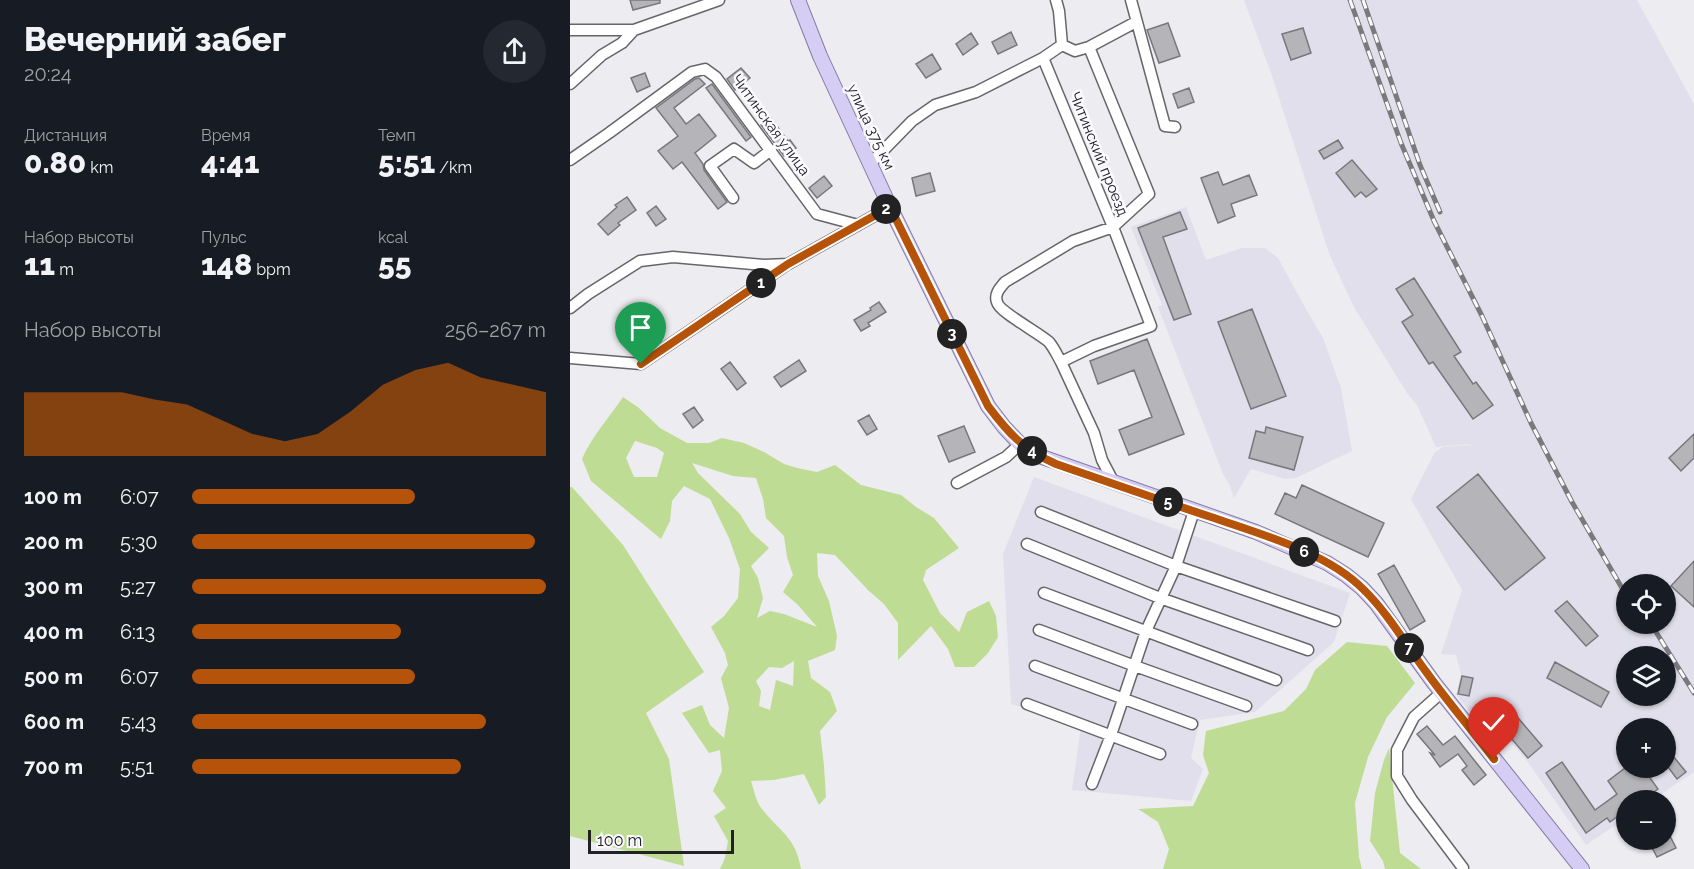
<!DOCTYPE html>
<html lang="ru">
<head>
<meta charset="utf-8">
<style>
  :root { --surface:#171b24; --page:#242831; --text:#f1f3f6; --muted:#9ea1a6; --accent:#b45309 }
  body { margin:0; font-family:Raleway,sans-serif; background:var(--page); color:var(--text); height:100vh; display:flex; flex-direction:column; font-size:22px; white-space:nowrap }
  * { box-sizing:border-box; margin:0 }
  p { font-size:20px; color:var(--muted) }
  .icon { flex:none; width:33px; height:33px; fill:none; stroke:currentColor; stroke-width:2; stroke-linecap:round; stroke-linejoin:round }
  .map { position:relative; flex:1; overflow:hidden }
  .drawer { display:flex; flex-direction:column; background:var(--surface); width:570px }
  .drawer>* { flex:none }
  .buttons { position:absolute; left:1046px; top:574px; display:grid; gap:12px }
  .buttons a { display:grid; place-items:center; width:60px; height:60px; border-radius:50%; background:var(--surface); box-shadow:0 2px 4px #0004; font-size:30px }
  .scale { position:absolute; left:18px; bottom:15px; width:146px; box-sizing:border-box; padding-left:6px; border:3px solid #222224; border-top:0; font-size:16px; line-height:21px; white-space:nowrap; color:#222224; -webkit-text-stroke:4px #fafaff; paint-order:stroke }
  .pin { position:absolute; display:grid; place-items:center; width:51px; height:51px; color:#fff; margin:-62px -26px; border-radius:50% 50% 50% 0; rotate:-45deg; box-shadow:0 0 6px #0007 }
  .pin .icon { rotate:45deg }
  .km { position:absolute; width:30px; height:30px; margin:-15px; border-radius:50%; background:#222; color:#fff; font-size:16px; line-height:30px; text-align:center }
  .round { display:grid; place-items:center; flex:none; width:63px; height:63px; border-radius:32px; background:var(--page) }
  .summary { display:flex; align-items:center; justify-content:space-between; height:102px; padding:0 24px }
  h1 { font-size:33px; font-weight:800; line-height:45px }
  .figures { display:grid; grid-template-columns:repeat(3,1fr); gap:9px; height:102px; padding:6px 24px }
  .figures div { display:grid; align-content:center }
  .figures b { font-size:30px; font-weight:800 }
  .figures small { font-size:16px; font-weight:400 }
  .figures p { font-size:16px }
  .chart { height:168px; padding:12px 24px }
  .chart p { display:flex; justify-content:space-between }
  .chart svg { width:100%; height:108px; margin-top:6px; fill:var(--accent); opacity:.7 }
  ul { padding:0 24px; list-style:none; font-size:20px }
  li { display:grid; grid-template-columns:96px 72px 1fr; align-items:center; height:45px }
  li i { height:15px; border-radius:8px; background:var(--accent) }
  main { display:flex; flex:1; min-height:0 }
  .map>svg:first-child { display:block }
  .built { fill:#e1dfeb; fill-rule:evenodd }
  .green { fill:#bedc94; fill-rule:evenodd }
  .building { fill:#b5b4b8; stroke:#78777b; stroke-width:1.5 }
  .lines { fill:none; stroke-linecap:round; stroke-linejoin:round }
  .minor-casing { stroke:#66656a; stroke-width:13 }
  .major-casing { stroke:#857ca7; stroke-width:16 }
  .minor { stroke:#fff; stroke-width:10 }
  .major { stroke:#d6cdf4; stroke-width:14 }
  .rail-casing { stroke:#7a7a7d; stroke-width:5 }
  .rail { stroke:#fafaff; stroke-width:3; stroke-dasharray:9; stroke-linecap:butt }
  .route-casing { stroke:#fff; stroke-width:12 }
  .route { stroke:#b45309; stroke-width:8 }
  .labels { text-anchor:middle; dominant-baseline:central; stroke-width:5; stroke-linejoin:round; paint-order:stroke }
  .street-label { font-size:15px; fill:#222224; stroke:#fafaff }
</style>
</head>
<body>
<main>
<section class="drawer">
<div class="summary"><div><h1>Вечерний забег</h1><p>20:24</p></div><a class="round"><svg class="icon" aria-label="share" viewBox="0 0 24 24"><path d="M12 15V3M7 8l5-5 5 5M5 13v7h14v-7"/></svg></a></div>
<div class="figures">
<div><p>Дистанция</p><b>0.80<small> km</small></b></div>
<div><p>Время</p><b>4:41</b></div>
<div><p>Темп</p><b>5:51<small> /km</small></b></div>
</div>
<div class="figures">
<div><p>Набор высоты</p><b>11<small> m</small></b></div>
<div><p>Пульс</p><b>148<small> bpm</small></b></div>
<div><p>kcal</p><b>55</b></div>
</div>
<div class="chart"><p><span>Набор высоты</span>256–267 m</p>
<svg viewBox="0 0 160 44" preserveAspectRatio="none"><path d="M0 44V18L10 18L20 18L30 18L40 21L50 23L60 29L70 35L80 38L90 35L100 26L110 15L120 9L130 6L140 12L150 15L160 18V44z"/></svg>
</div>
<ul>
<li><b>100 m</b>6:07<i style="width:63%"></i></li>
<li><b>200 m</b>5:30<i style="width:97%"></i></li>
<li><b>300 m</b>5:27<i style="width:100%"></i></li>
<li><b>400 m</b>6:13<i style="width:59%"></i></li>
<li><b>500 m</b>6:07<i style="width:63%"></i></li>
<li><b>600 m</b>5:43<i style="width:83%"></i></li>
<li><b>700 m</b>5:51<i style="width:76%"></i></li>
</ul>
</section>
<div class="map">
<svg width="1124" height="869" viewBox="0 0 1124 869">
  <rect width="100%" height="100%" fill="#edecf1"/>
  <path class="built" d="M674,0H1067L1124,104V772L1081,801H1056V818L1016,845L957,761L925,724L916,731L886,695L891,674L886,655L871,654L892,590L841,499L865,452L873,447L899,445L903,447L899,444L866,447L847,405L837,393L784,307L760,256L700,70ZM1056,585H1095V624H1056ZM1056,657H1095V696H1056ZM1056,729H1095V768H1056Z
    M616,207L636,260L672,248H695L708,258L737,311L753,338L771,388L782,451L726,478L715,479L681,469L664,498L659,484L653,474L588,307L592,305L561,227Z
    M464,477L780,593L764,642L685,712L630,720L621,758L633,769L621,801L502,790L511,726L441,704L433,554Z"/>
  <path class="green" d="M53,397L69,408L90,428L117,443H139L152,438L174,443L194,452L214,464L227,468L247,472L265,465L291,485L331,495L346,507L364,518L389,548L356,570L353,580L370,613L389,632L397,612L419,601L426,616L428,637L418,653L404,667H385L378,649L361,626L328,660V623L314,604L298,590L265,555L247,553L248,576L259,601L267,636L265,650L238,661L241,678L260,692L267,711L250,731L254,766L256,797L249,805L234,774L204,780L181,781C184,790 186,802 192,809C209,831 226,837 231,869H150L155,858L158,841L144,816L156,808L143,791L152,771L150,750L139,753L112,713L132,705L140,725L154,738L159,708L151,678L158,665L155,653L141,627L154,616L168,598L170,569L159,538L140,499L114,486L102,501L100,521L91,539L21,481L12,459C22,436 39,418 53,397ZM65,441L87,448L94,453L87,477H64L56,458ZM122,463L163,476L186,478L193,499L196,518L214,536L217,557L223,575L213,592L228,605L247,627L214,614L200,611L187,618L193,598L188,578L181,566L199,548L181,532L170,514L128,473ZM224,661L223,686L206,680L200,710L189,706L191,691L186,681L199,667L212,668Z
    M0,487H2L53,545L134,672L76,713L99,759L114,866L0,836Z
    M777,642L817,646L845,683L817,717L798,757L785,803L789,857L792,869H593L599,849L588,822L568,809L623,806L639,773L633,755L636,731L714,711L736,689L745,670Z
    M819,748L830,853L851,869H815L813,861L800,841L805,793L814,760Z"/>
  <path class="building" d="M60,0H90V3L63,10Z
    M598,23L610,56L589,63L577,30Z
    M733,28L741,53L721,60L712,34Z
    M441,32L447,45L428,54L422,42Z
    M401,33L408,44L393,55L386,44Z
    M362,54L371,69L356,78L346,64Z
    M171,68L180,78L165,90L157,79Z
    M75,73L80,86L67,92L61,78Z
    M129,78L135,84L104,108L116,124L129,114L146,136L125,153L133,164L134,170L157,202L148,209L112,162L103,169L88,151L108,136L86,108L125,79Z
    M142,84L181,137L176,141L136,88Z
    M619,88L624,102L608,108L603,94Z
    M201,118L218,141L220,140L226,148L214,156L191,125Z
    M768,140L773,148L754,159L749,151Z
    M782,160L807,189L796,197L791,192L785,197L766,173Z
    M648,172L653,185L679,175L687,195L661,204L665,216L648,223L631,178Z
    M360,173L365,191L346,196L342,178Z
    M254,176L262,186L247,198L239,188Z
    M57,197L66,210L48,223L50,225L38,235L28,224L47,207L45,205Z
    M86,206L96,219L86,226L77,213Z
    M610,212L617,229L593,237L621,314L604,320L568,228Z
    M844,278L891,352L884,356L903,384L906,382L923,405L903,419L863,362L859,364L832,322L843,315L826,289Z
    M309,302L316,312L298,323L300,326L291,331L284,320L301,310L300,308Z
    M682,309L716,396L681,409L648,322Z
    M577,339L614,434L559,455L549,430L582,417L564,370L528,384L520,361Z
    M229,360L236,371L211,387L204,377Z
    M160,362L176,383L167,390L151,369Z
    M124,407L133,420L123,428L113,414Z
    M299,415L307,429L297,435L288,421Z
    M394,426L405,452L379,462L368,436Z
    M696,427L733,437L724,470L679,458L686,431L695,433Z
    M1124,434V458L1111,471L1099,458Z
    M908,474L975,558L935,590L867,507Z
    M732,485L814,523L798,557L705,514L715,493L726,498Z
    M1124,561V607L1101,586Z
    M824,565L855,621L840,630L808,574Z
    M997,601L1028,636L1016,646L985,611Z
    M985,662L1039,692L1031,707L977,678Z
    M892,676L903,678L899,696L888,694Z
    M937,705L972,746L958,758L923,717Z
    M857,726L873,745L885,736L916,775L904,785L892,770L897,766L888,754L870,767L860,753L865,755L847,734Z
    M1103,756L1116,772L1107,779L1095,763Z
    M992,762L1025,810L1047,794L1038,781L1055,768H1073L1088,789L1071,801H1056V810L1040,822L1037,818L1016,833L976,773Z
    M1095,826L1106,848L1087,857L1078,840H1095Z"/>
  <g class="lines">
    <g class="minor-casing">
      <path id="minor" d="M486,0L489,11L492,45L473,58L543,227L581,326L524,346L491,362L524,433L532,460L544,483
        M561,0L595,126L605,127
        M0,30H64L149,0
        M492,45L505,51L519,47L566,22
        M0,84L32,55L52,43L64,30
        M0,160L39,133L122,72L135,69L146,77L247,214L288,225
        M300,164L342,121L365,105L406,92L473,58
        M163,198L140,166L164,149L184,163L201,150
        M0,308L18,294L70,261L103,257L194,265L218,264
        M0,358L71,364L218,264L320,207
        M491,362C487,355 484,348 479,342C468,332 429,312 427,302C424,294 430,288 435,282L503,241L543,227L579,194L519,47
        M387,483L436,457L450,444
        M471,512L606,566L765,621
        M457,544L590,598L738,650
        M474,593L706,680
        M469,630L565,666L676,706
        M465,666L622,724
        M871,693L844,717L827,750V776L842,800L893,868
        M457,704L590,754
        M522,784L541,735L576,631L606,566L624,511"/>
    </g>
    <g class="major-casing">
      <path id="major" d="M228,0L250,56L320,207L418,406L434,427L450,444L472,457L686,532L757,563L776,575L792,588L806,603L864,683L1012,869"/>
    </g>
    <use href="#minor" class="minor"/>
    <use href="#major" class="major"/>
    <g class="rail-casing">
      <path id="rail" d="M780,0L831,143L864,221L912,316L961,423L1002,502L1056,595
        M793,0L850,165L870,212
        M1081,624L1124,693"/>
    </g>
    <use href="#rail" class="rail"/>
  </g>
  <g class="lines">
    <g class="route-casing">
      <path id="route" d="M71,364L218,264L320,207L418,406C439,434 453,449 486,464C538,482 589,500 641,517C690,534 756,552 793,589C818,613 836,645 857,673C878,702 902,730 924,759"/>
    </g>
    <use href="#route" class="route"/>
  </g>
  <g class="labels">
    <g class="street-label">
      <text transform="translate(201 125) rotate(54)">Читинская улица</text>
      <text transform="translate(301 127) rotate(65)">улица 375 км</text>
      <text transform="translate(529 154) rotate(68)">Читинский проезд</text>
    </g>
  </g>
</svg>
<div class="buttons">
<a><svg class="icon" aria-label="locate" viewBox="0 0 24 24"><circle cx="12" cy="12" r="6"/><path d="M12 2v4M12 18v4M2 12h4M18 12h4"/></svg></a>
<a><svg class="icon" aria-label="layers" viewBox="0 0 24 24"><path d="M12 4l9 5-9 5-9-5zM3 14l9 5 9-5"/></svg></a>
<a>+</a>
<a>−</a>
</div>
<div class="scale">100 m</div>
<div class="pin" style="left:71px;top:364px;background:#1e9e55"><svg class="icon" aria-label="arrive" viewBox="0 0 24 24"><path d="M6 21V4h12l-3 4 3 4H6"/></svg></div>
<div class="pin" style="left:924px;top:759px;background:#d93025"><svg class="icon" aria-label="check" viewBox="0 0 24 24"><path d="M5 12l5 5 9-10"/></svg></div>
<b class="km" style="left:191px;top:283px">1</b>
<b class="km" style="left:316px;top:209px">2</b>
<b class="km" style="left:382px;top:334px">3</b>
<b class="km" style="left:462px;top:451px">4</b>
<b class="km" style="left:598px;top:502px">5</b>
<b class="km" style="left:734px;top:552px">6</b>
<b class="km" style="left:839px;top:648px">7</b>
</div>
</main>
</body>
</html>
